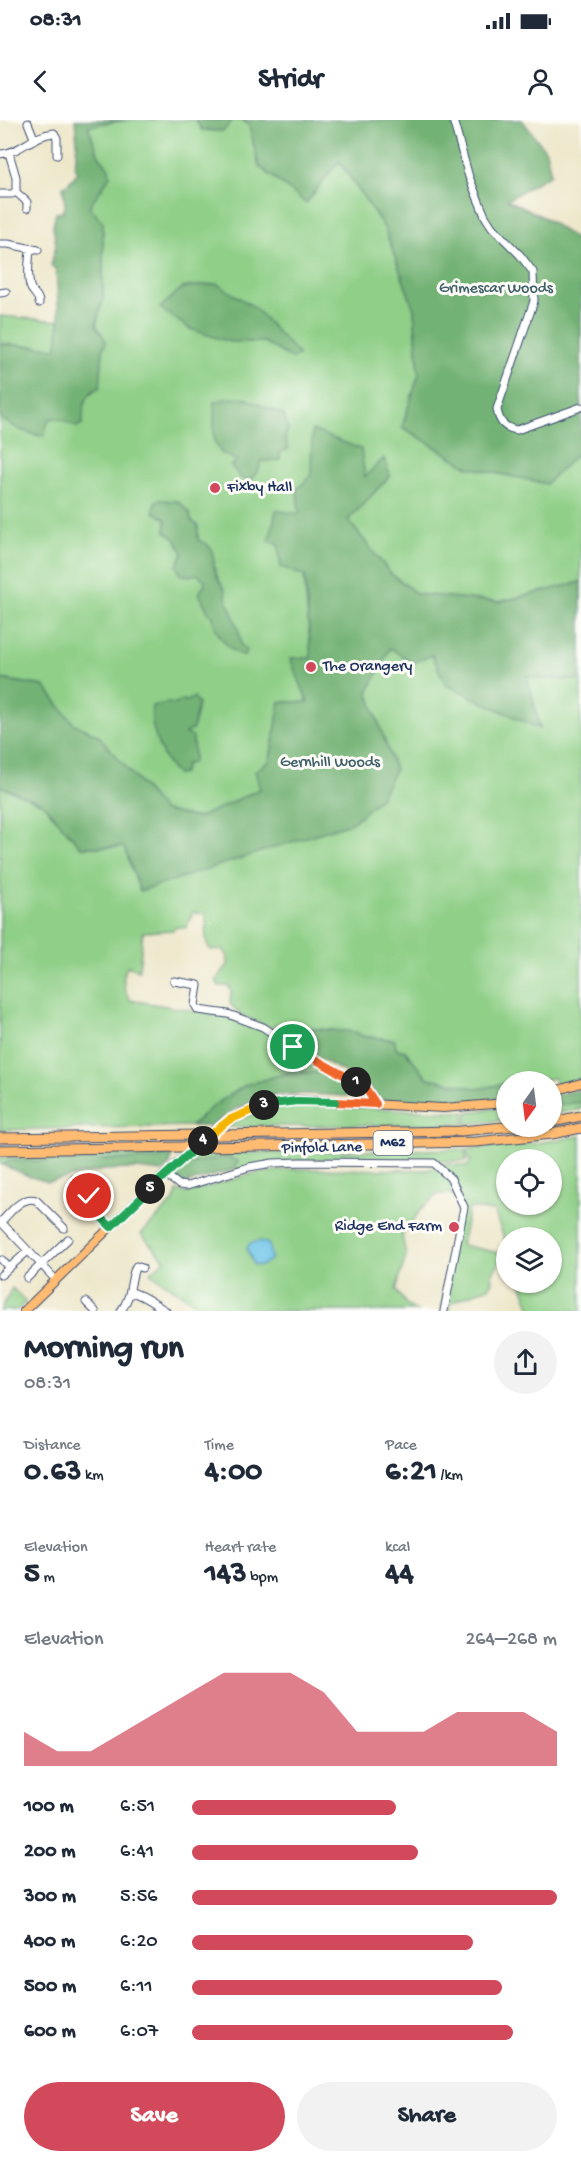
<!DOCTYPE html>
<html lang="en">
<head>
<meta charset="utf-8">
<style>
  :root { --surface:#fff; --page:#f2f2f3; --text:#1f2937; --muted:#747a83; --accent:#d1495b }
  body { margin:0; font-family:"Gochi Hand",sans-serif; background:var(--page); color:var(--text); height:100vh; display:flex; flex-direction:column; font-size:22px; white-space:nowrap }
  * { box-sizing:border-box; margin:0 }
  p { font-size:20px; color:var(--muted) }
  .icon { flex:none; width:33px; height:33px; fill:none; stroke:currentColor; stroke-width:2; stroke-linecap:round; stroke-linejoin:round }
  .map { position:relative; height:1191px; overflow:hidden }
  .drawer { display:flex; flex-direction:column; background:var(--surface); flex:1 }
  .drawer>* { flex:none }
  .needle { width:39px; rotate:194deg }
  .controls { position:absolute; left:496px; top:951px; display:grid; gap:12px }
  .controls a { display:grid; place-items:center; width:66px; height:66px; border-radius:50%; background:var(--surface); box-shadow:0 2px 4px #0004; font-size:30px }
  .pin { position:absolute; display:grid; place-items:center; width:51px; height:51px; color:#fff; margin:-26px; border:3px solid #fff; border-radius:50%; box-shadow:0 2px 6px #0007 }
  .km { position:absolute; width:30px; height:30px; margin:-15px; border-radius:50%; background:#222; color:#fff; font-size:16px; line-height:30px; text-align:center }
  .round { display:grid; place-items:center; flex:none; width:63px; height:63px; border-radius:32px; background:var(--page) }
  .head { display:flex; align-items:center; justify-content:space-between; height:102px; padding:0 24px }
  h1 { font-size:33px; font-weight:800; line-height:45px }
  .metrics { display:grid; grid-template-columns:repeat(3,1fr); gap:9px; height:102px; padding:6px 24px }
  .metrics div { display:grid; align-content:center }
  .metrics b { font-size:30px; font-weight:800 }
  .metrics small { font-size:16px; font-weight:400 }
  .metrics p { font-size:16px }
  .chart { height:168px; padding:12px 24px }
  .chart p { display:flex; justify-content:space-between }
  .chart svg { width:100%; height:108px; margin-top:6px; fill:var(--accent); opacity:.7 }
  .action { display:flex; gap:12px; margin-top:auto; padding:12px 24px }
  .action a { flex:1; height:69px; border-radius:36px; background:var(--accent); color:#fff; font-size:24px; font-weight:800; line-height:69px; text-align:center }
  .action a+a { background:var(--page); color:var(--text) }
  ul { padding:0 24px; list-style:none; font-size:20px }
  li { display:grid; grid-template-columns:96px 72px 1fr; align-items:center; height:45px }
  li i { height:15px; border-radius:8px; background:var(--accent) }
  .status { display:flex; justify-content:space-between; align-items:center; height:42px; padding:0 30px; background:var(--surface); direction:ltr }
  .status svg { height:16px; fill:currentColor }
  header { display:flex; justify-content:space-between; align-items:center; height:78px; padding:0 24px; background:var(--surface); font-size:27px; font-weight:800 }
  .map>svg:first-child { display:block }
  .green { fill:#8fcf87; stroke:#557f72; stroke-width:1.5; fill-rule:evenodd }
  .forest { fill:#73b274; stroke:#477069; stroke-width:1.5 }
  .water { fill:#69c2e7; stroke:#4278a2; stroke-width:1.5 }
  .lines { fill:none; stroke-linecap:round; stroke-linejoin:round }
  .minor-casing { stroke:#3a4a6e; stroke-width:9 }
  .major-casing { stroke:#3a4a6e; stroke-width:10 }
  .highway-casing { stroke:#3a4a6e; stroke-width:11 }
  .minor { stroke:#fff; stroke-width:7 }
  .major { stroke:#ffbb71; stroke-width:8 }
  .highway { stroke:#ffbb71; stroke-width:9 }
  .highway-bridge-casing { stroke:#3a4a6e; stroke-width:11; stroke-linecap:butt }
  .highway-bridge { stroke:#ffbb71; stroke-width:9 }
  .split-1-casing { stroke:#fff; stroke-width:12 }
  .split-2-casing { stroke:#fff; stroke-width:12 }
  .split-3-casing { stroke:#fff; stroke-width:12 }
  .split-4-casing { stroke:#fff; stroke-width:12 }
  .split-5-casing { stroke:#fff; stroke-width:12 }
  .split-6-casing { stroke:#fff; stroke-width:12 }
  .split-7-casing { stroke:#fff; stroke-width:12 }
  .split-1 { stroke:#f0652b; stroke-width:8 }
  .split-2 { stroke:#f0652b; stroke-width:8 }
  .split-3 { stroke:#22a559; stroke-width:8 }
  .split-4 { stroke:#f5b400; stroke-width:8 }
  .split-5 { stroke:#22a559; stroke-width:8 }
  .split-6 { stroke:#22a559; stroke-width:8 }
  .split-7 { stroke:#f5b400; stroke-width:8 }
  .poi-dot { fill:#d1495b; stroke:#fdfcf7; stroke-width:2 }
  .labels { text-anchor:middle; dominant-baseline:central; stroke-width:6; stroke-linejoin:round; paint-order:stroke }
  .shield { fill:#fdfcf7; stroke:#5f6c8c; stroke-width:1.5 }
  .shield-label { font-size:15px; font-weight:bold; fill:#1b2f5e }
  .park-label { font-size:16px; fill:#3e5f6a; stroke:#fdfcf7 }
  .poi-label { font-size:16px; fill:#1b2f5e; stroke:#fdfcf7; text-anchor:start }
  .street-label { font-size:16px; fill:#1b2f5e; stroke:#fdfcf7 }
</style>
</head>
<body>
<div class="status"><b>08:31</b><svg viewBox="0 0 49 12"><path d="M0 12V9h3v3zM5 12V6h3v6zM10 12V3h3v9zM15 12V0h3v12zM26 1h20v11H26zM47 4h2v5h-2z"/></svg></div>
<header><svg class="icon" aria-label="back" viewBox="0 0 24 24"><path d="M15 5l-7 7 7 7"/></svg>Stridr<svg class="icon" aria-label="person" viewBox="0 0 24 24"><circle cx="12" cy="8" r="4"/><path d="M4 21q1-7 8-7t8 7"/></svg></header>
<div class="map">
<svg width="581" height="1191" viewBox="0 0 581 1191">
  <rect width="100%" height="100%" fill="#fdfcf7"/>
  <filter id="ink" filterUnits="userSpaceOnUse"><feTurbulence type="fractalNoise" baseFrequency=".0167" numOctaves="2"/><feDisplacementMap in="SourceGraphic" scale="12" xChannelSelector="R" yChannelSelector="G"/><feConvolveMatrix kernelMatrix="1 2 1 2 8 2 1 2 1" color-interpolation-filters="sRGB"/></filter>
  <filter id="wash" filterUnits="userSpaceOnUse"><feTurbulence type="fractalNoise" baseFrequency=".008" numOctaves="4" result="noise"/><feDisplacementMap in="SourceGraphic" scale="24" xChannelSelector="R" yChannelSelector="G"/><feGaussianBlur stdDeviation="1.35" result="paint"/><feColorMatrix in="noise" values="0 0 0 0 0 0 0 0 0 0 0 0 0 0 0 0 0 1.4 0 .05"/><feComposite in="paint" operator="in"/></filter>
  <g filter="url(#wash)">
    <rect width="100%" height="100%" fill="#ece5c6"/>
    <path class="green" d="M128,0H196L202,10L223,11L233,0H242L249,5L259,46L306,83L339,41L384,107L414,189L419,254L402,308L546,364L581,330V462L499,482L417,474L390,453L348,400L390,356L365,358L311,356L299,395L269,422H278L281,447L304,455L311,539L291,538L308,582H280L270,640L261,669L198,698L164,691L98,615L74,604L44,566L0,559V268L100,266L103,229L106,221L96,205L103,179V102L89,87L109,48L99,36L87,5Z
      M0,196L59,201L57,228L0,224Z
      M390,528L433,535L540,608L527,555L544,559L581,560V958L556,966L554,958L533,961L529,959C523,964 516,962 510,958L503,964L479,969L428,958L405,931L396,929L394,920L362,916L356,912L277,906L273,908L242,896L230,884L231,871L229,866H219L216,860L228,845L227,835L223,830H211C201,819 209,807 205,794L193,792L186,808L176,807L173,810L143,812L139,850L127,846C121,858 123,869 130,880L230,897L261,909L331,953L290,952L213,986L191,1006L0,1010V666L43,684L81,727H124L140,771L395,650L368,572Z
      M578,981L581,982V989L552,994V985C560,981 569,984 578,981Z
      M290,985L464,992L465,1004L223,1007L260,991Z
      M506,987L507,1000L467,1004V992Z
      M581,1016V1191H532L521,1163L552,1162V1118H507V1126L494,1091L469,1088L461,1125L499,1133L502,1136C500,1147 489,1151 492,1163L489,1167L450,1183V1191H441L460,1087L458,1079L450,1074H438L421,1089L402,1116L406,1136L396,1170C402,1179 407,1188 418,1191H196L199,1186L150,1153L165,1140L141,1114L174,1081L177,1071L187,1073L251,1054L292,1049L427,1050L448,1044L468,1046L471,1039H468V1029L530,1024ZM507,1040H552V1084H507Z
      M466,1029V1041L307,1040L233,1050L226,1037L183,1045L194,1034Z
      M163,1034L166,1035L155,1039L9,1041L3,1045L0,1043V1037Z
      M12,1168L26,1182L17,1190L0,1191Z"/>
    <path class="forest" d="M75,0H128L88,6L99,36L109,48L110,56L89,87L103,102V179L96,205L106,221L103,229L100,267C85,273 82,288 83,303L77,307C68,302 59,297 49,299L44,316C29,315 12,307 0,298V224L57,228L59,201L56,149L51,146L56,125L53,106L56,93L63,92L65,86L63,66L67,65L78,52L75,49L77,21Z
      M196,0H233L223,11L202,10Z
      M242,0H522L546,31L551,54L507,80L545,98L581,123V330L546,364L468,347L402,307L419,254L414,189L384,107L339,41L306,83L259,46L249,5Z
      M217,164L254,187L299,235L292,239L264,222H230L190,209L160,188L183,167Z
      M230,278H245L284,295L288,309L285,319L289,329L280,332V340L262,341L258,351L250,360L242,359L231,346L237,340L222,334L214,321V282Z
      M312,310L361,329L365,357L384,338L390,356L348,400L390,453L417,474L499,482L581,462V560L544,559L527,556L540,609L446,565L432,535L413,543L390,528L368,572L395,650L381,677L353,702L140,771L124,727H81L43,684L0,666V559L44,566L74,604L98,615L164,691L198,698L260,669L255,651L270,640L280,582H308L290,538H311L305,456L281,447L278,423L269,422L276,390L299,394L297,369L311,356Z
      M158,380L178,381L190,393L191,401L198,405V420C203,422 207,423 210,427C215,435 213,443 215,450C217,459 222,464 225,471C226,474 226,478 227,481C233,495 240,510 241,525L246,530L244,536C229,532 213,511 213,496L208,492L199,473L204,465L205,460L197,454L189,456L180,454L177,445L183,433L175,419L165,411L166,399L154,392L155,382Z
      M194,577L198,584L193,609L185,613L193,617L194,639L192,643L186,644L183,654L177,655C162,641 149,607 152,586L166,583L176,584L182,580L188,581Z
      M276,906L356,912L362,916L395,920L396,929L405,931L428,958L479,969L503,964L510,958L515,961L507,962V977C466,984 421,985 380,979L367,965L279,915L273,910Z
      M290,952L331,953L348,965L359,969L365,975L364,977L310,974L273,975L237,988L210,1006H191L213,986L245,965Z
      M578,970L581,971V982L560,985L558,982L552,985V976Z
      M166,1035L172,1036L170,1044L163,1052L136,1049L104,1050L48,1062L31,1057L3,1045L9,1041L155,1039Z
      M226,1037L238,1041L233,1050L184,1064L175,1058L174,1053L183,1045L190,1043Z"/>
    <path class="water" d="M260,1121L269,1124L271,1139L261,1146L254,1145L247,1129L250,1123Z"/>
  </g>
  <g filter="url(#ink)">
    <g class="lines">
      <g class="minor-casing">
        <path id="minor" d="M453,0L469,57L485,96L492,107L520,135L533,152L534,181L497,289C499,302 504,308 517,310L581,287
          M28,3L34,18
          M9,33L16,57V72L27,82V88
          M0,34C20,33 32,15 54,13L57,18V35
          M0,74H12L16,72
          M0,124H8L38,130
          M30,130C29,142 27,154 30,166C32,174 39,174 39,183
          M0,173L6,172
          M174,861L198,865L195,885L198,890L228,894L263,907L293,927L364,966L376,984
          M165,1054L179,1065L187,1066L249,1047L273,1043L300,1042L434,1043L451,1059L464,1087L444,1191
          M74,1059L89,1076L94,1078L95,1092L111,1107
          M0,1101L56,1160
          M0,1103C9,1094 22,1075 36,1080L64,1108
          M2,1140L9,1148
          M1,1155L28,1131
          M27,1158L68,1119
          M131,1172C144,1175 154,1184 166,1191
          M86,1182L95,1191
          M121,1191C133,1175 129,1160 136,1146L142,1148"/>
      </g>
      <g class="major-casing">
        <path id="major" d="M552,972L581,963
          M24,1191L165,1054L217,1008L242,993L269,984L297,980L443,988L507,983"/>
      </g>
      <g class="highway-casing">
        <path id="highway" d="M552,1002L581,996
          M218,1015L461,1011L515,1006
          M0,1018L197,1015
          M203,1027L476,1022L552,1014L581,1008
          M0,1030L183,1027"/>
      </g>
      <use href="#minor" class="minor"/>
      <use href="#major" class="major"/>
      <use href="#highway" class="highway"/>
      <g class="highway-bridge-casing">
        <path id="highway-bridge" d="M197,1015H218
          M183,1027H203"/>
      </g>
      <use href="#highway-bridge" class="highway-bridge"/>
    </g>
  </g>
  <g class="lines" filter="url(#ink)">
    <g class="split-1-casing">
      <path id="split-1" d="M293,927L356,962"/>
    </g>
    <g class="split-2-casing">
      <path id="split-2" d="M335,982L376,984L364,966L356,962"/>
    </g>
    <g class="split-3-casing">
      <path id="split-3" d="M264,985L297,981L335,982"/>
    </g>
    <g class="split-4-casing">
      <path id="split-4" d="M203,1021L229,1000L264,985"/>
    </g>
    <g class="split-5-casing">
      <path id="split-5" d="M150,1069L203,1021"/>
    </g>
    <g class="split-6-casing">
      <path id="split-6" d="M99,1095L111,1107L150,1069"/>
    </g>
    <g class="split-7-casing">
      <path id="split-7" d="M89,1076L94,1078L95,1092L99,1095"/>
    </g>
    <use href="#split-1" class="split-1"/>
    <use href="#split-2" class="split-2"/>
    <use href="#split-3" class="split-3"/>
    <use href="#split-4" class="split-4"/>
    <use href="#split-5" class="split-5"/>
    <use href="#split-6" class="split-6"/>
    <use href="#split-7" class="split-7"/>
  </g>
  <g class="poi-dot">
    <circle cx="215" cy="368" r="6"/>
    <circle cx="311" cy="547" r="6"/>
    <circle cx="454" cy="1107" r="6"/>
  </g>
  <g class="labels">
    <rect class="shield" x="373.5" y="1011" width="39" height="24" rx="4.5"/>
    <g class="shield-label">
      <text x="393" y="1023">M62</text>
    </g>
    <g class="park-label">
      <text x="496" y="169">Grimescar Woods</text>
      <text x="330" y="643">Gernhill Woods</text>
    </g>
    <g class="poi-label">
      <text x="227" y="368">Fixby Hall</text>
      <text x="323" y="547">The Orangery</text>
      <text x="442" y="1107" text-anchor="end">Ridge End Farm</text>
    </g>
    <g class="street-label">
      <text transform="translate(322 1029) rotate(-1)">Pinfold Lane</text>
    </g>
  </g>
</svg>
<div class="controls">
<a><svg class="needle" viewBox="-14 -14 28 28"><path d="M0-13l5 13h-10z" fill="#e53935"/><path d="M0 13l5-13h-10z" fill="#747a83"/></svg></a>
<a><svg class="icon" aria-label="locate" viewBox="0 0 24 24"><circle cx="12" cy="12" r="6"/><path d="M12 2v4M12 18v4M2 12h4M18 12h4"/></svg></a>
<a><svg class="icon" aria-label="layers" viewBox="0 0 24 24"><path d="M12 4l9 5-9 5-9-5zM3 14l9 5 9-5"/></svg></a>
</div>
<div class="pin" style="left:293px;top:927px;background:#1e9e55"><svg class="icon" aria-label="arrive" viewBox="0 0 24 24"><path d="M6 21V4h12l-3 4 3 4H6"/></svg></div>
<div class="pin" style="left:89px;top:1076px;background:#d93025"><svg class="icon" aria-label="check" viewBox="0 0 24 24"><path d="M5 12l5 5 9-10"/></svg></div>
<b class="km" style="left:356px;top:962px">1</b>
<b class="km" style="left:264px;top:985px">3</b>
<b class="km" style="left:203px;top:1021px">4</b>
<b class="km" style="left:150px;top:1069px">5</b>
</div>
<section class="drawer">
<div class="head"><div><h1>Morning run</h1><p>08:31</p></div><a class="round"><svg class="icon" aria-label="share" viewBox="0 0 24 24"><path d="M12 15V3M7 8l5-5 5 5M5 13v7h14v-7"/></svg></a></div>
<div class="metrics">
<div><p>Distance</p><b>0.63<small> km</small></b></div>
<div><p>Time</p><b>4:00</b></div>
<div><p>Pace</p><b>6:21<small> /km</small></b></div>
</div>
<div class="metrics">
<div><p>Elevation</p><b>5<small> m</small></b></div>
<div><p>Heart rate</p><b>143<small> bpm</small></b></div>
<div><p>kcal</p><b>44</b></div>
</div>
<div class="chart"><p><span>Elevation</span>264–268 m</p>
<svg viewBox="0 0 160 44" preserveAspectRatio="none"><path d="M0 44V30L10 38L20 38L30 30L40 22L50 14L60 6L70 6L80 6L90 14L100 30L110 30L120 30L130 22L140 22L150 22L160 30V44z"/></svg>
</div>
<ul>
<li><b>100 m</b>6:51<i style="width:56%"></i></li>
<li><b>200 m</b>6:41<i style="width:62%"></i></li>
<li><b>300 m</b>5:56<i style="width:100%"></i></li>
<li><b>400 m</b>6:20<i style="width:77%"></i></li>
<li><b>500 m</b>6:11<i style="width:85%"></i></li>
<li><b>600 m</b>6:07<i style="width:88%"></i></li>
</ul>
<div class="action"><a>Save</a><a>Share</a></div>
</section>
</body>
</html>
